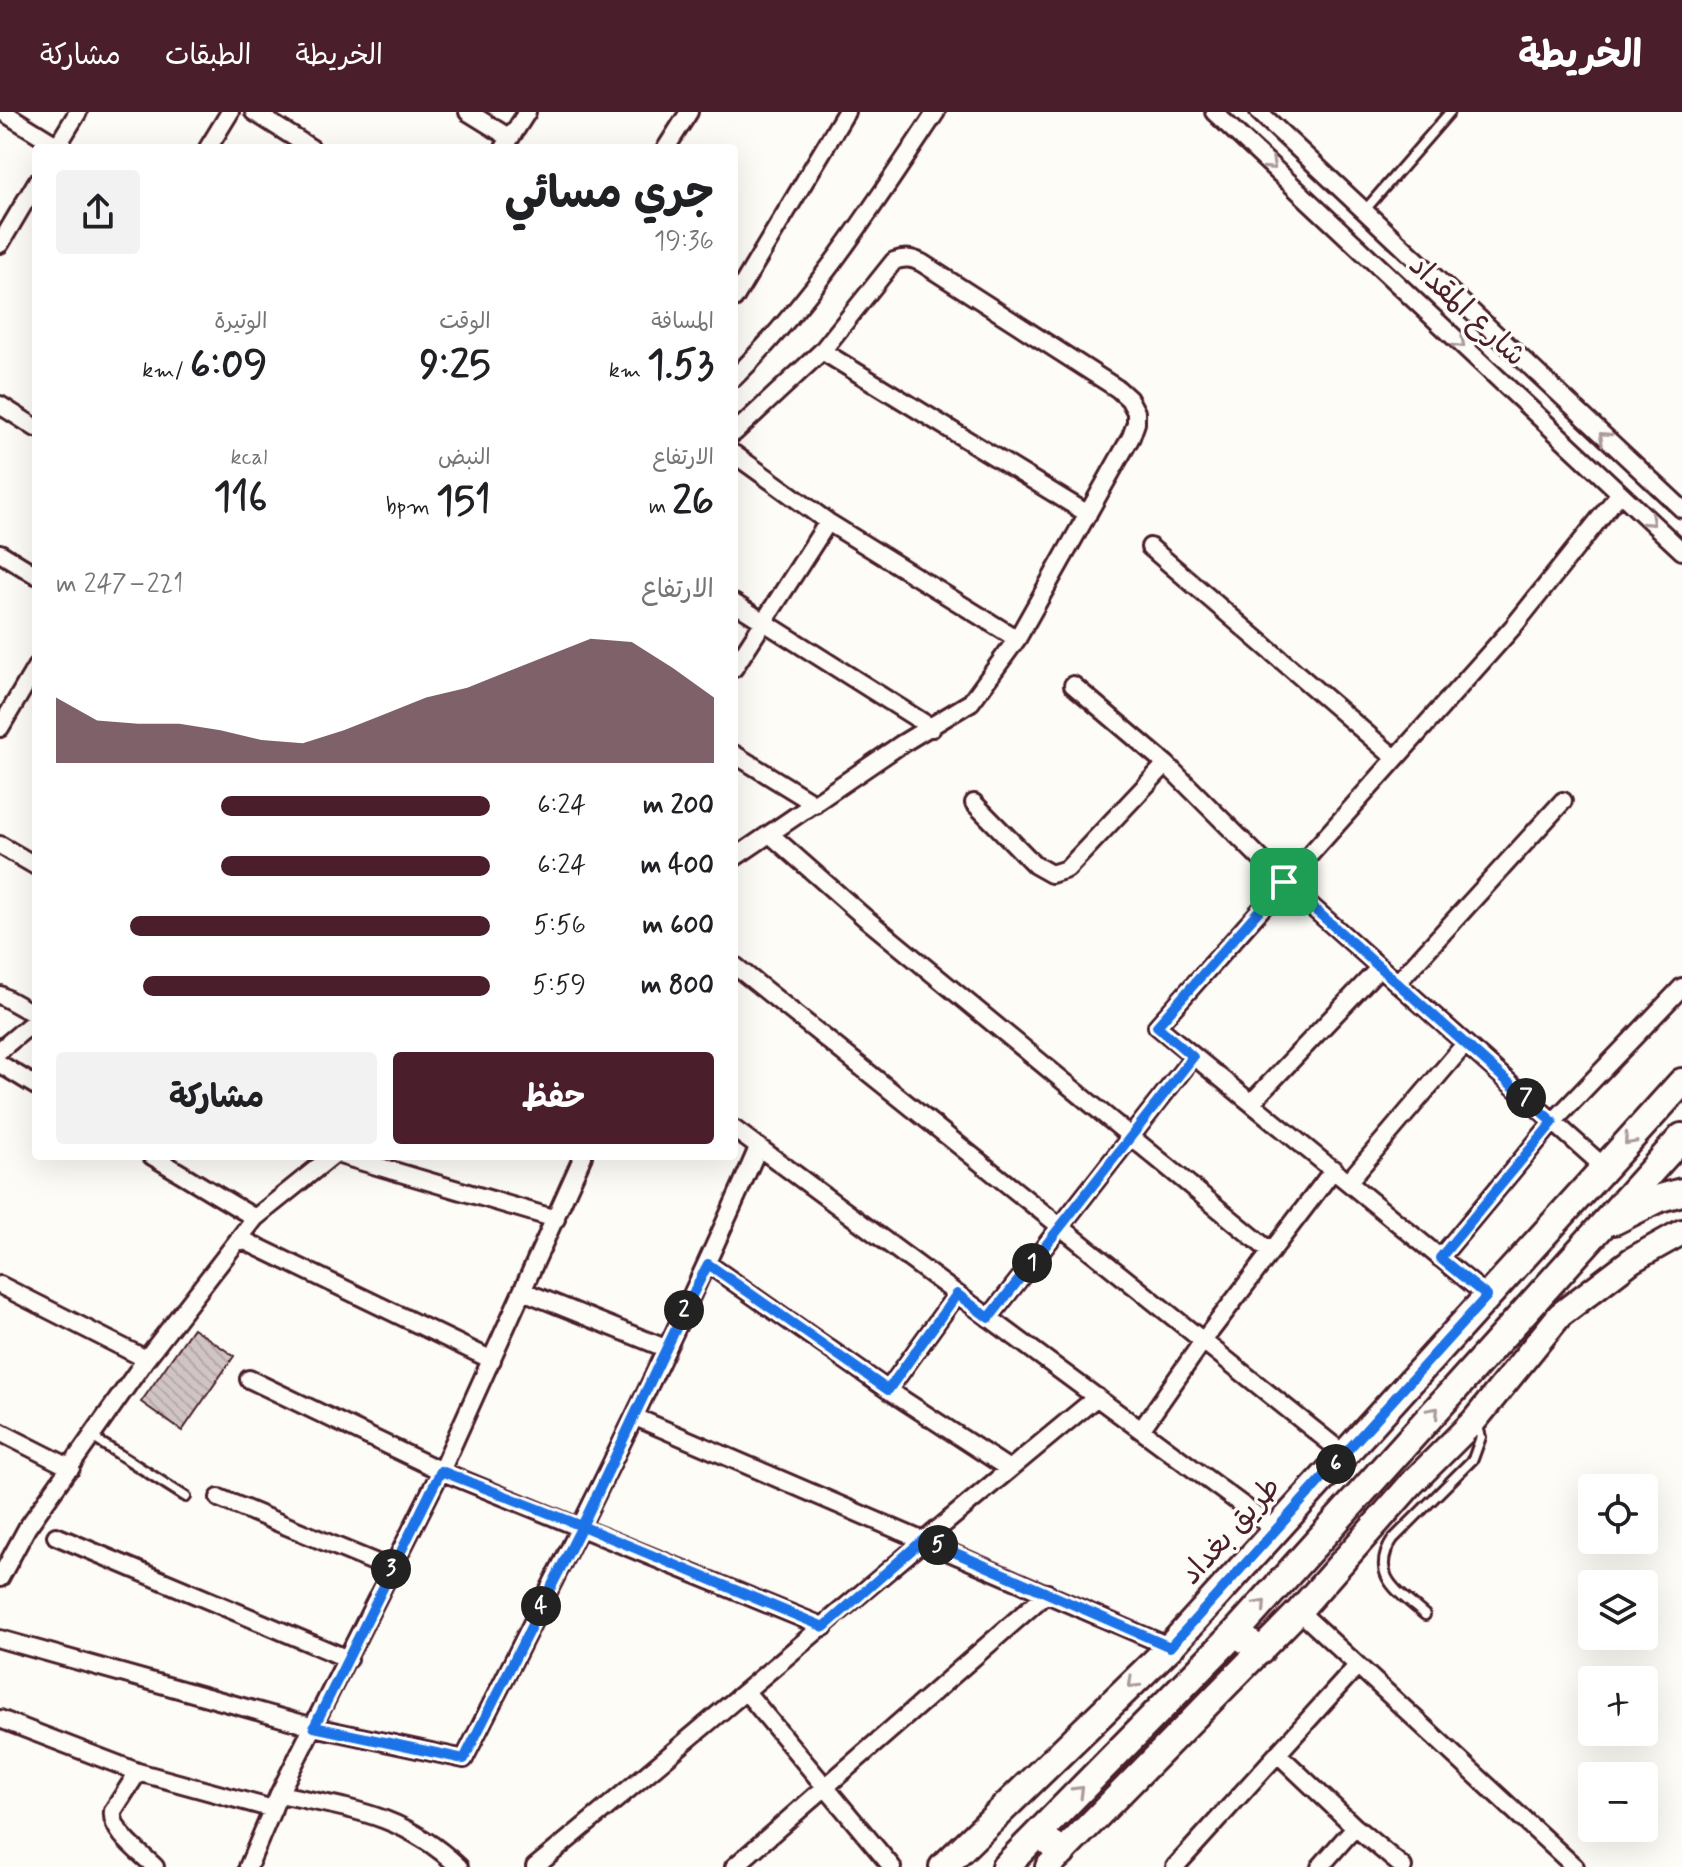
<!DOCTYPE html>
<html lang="ar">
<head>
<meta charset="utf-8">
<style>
  :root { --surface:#fff; --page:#f2f2f2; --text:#202124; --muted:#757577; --accent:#4a1f2b }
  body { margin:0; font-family:Mynerve,"Playpen Sans Arabic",sans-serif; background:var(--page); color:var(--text); direction:rtl; height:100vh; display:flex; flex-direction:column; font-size:30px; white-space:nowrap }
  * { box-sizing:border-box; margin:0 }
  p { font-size:26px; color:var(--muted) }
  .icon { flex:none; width:44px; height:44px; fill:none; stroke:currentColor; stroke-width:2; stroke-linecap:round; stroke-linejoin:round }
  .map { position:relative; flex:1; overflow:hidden; direction:ltr }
  .sheet { position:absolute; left:32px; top:32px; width:706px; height:1016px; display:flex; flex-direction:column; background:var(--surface); border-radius:8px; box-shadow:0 8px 32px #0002; direction:rtl }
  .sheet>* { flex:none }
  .controls { position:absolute; left:1578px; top:1362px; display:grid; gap:16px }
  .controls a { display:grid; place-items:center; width:80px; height:80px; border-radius:8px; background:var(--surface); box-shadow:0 8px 32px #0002; font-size:40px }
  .pin { position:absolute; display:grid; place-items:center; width:68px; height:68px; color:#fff; margin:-34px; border-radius:16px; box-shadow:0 4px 12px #0006 }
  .km { position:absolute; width:40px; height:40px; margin:-20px; border-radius:50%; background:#222; color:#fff; font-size:22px; line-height:40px; text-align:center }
  .round { display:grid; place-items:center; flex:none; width:84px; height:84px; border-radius:8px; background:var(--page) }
  .head { display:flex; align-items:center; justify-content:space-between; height:136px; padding:0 24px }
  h1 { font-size:44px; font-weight:700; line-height:60px }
  .figures { display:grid; grid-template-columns:repeat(3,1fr); gap:12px; height:136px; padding:8px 24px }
  .figures div { display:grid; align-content:center }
  .figures b { font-size:40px; font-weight:700 }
  .figures small { font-size:22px; font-weight:400 }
  .figures p { font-size:22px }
  .chart { height:224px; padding:16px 24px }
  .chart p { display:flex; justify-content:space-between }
  .chart svg { width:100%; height:144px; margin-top:8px; fill:var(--accent); opacity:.7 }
  .primary-button { display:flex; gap:16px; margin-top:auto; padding:16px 24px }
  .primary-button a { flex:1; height:92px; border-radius:8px; background:var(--accent); color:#fff; font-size:32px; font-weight:700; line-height:92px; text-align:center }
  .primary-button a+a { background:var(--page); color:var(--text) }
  ul { padding:0 24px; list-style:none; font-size:26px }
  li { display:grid; grid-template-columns:128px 96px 1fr; align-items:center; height:60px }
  li i { height:20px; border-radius:10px; background:var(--accent) }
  header { display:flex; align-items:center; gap:48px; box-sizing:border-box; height:112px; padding:0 40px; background:var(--accent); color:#fff }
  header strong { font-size:38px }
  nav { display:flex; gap:44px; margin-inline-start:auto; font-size:28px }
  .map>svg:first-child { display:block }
  .building { fill:url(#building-back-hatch); stroke:#4a1f2b; stroke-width:2 }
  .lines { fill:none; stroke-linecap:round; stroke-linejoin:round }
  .service-casing { stroke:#4a1f2b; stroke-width:14 }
  .minor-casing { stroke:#4a1f2b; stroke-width:22 }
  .secondary-casing { stroke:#4a1f2b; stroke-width:30 }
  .primary-casing { stroke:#4a1f2b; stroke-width:32 }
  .service { stroke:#fdfcf7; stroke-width:8 }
  .minor { stroke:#fdfcf7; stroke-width:16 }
  .secondary { stroke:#fdfcf7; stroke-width:24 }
  .primary { stroke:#fdfcf7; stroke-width:26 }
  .oneway { stroke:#ac999b }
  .route-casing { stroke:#fff; stroke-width:16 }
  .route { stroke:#1a73e8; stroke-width:10 }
  .labels { text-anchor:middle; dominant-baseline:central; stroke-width:7; stroke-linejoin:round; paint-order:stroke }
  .street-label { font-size:30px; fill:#4a1f2b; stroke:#fdfcf7 }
</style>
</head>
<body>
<header>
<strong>الخريطة</strong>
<nav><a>الخريطة</a><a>الطبقات</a><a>مشاركة</a></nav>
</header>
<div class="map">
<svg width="1682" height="1755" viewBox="0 0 1682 1755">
  <defs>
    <pattern id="building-back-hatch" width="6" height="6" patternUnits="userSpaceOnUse" patternTransform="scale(2)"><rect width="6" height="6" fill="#d0c5c4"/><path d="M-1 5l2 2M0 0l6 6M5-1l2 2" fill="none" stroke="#b4a9a9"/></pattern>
  </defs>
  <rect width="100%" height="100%" fill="#fdfcf7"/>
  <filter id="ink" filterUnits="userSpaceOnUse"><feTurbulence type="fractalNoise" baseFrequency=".0125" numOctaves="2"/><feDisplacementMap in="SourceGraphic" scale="16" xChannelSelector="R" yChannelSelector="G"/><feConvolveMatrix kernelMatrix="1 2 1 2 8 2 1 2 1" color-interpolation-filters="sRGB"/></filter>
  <g filter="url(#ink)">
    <path class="building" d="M193,1216L234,1244L182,1319L141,1290Z"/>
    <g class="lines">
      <g class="service-casing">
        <path id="service" d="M1365,98L1450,0
          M92,1325L186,1385
          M1425,1503C1399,1480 1368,1464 1393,1427L1473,1347L1481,1325L1477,1312"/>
      </g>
      <g class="minor-casing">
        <path id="minor" d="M3,0L58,34
          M254,0L311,36
          M468,0L510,26
          M1214,0L1682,439
          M1259,0L1682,397
          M56,36L78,0
          M208,36L230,0
          M504,36L527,0
          M666,36L689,0
          M0,132L36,71
          M734,187L846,0
          M822,239L1088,402
          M734,266C814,187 874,93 936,0
          M0,293L36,316
          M734,321L822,239L894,149C905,145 912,146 922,151L1118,277L1129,287L1136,300V311L1131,325L1017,527L971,590L900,633L734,746
          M734,342L828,410L1017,527
          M1150,435L1395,646
          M0,441L36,463
          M734,491L932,616
          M734,556L828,410
          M1073,573L1166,652L1284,770L1604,1055
          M0,616L36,555
          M734,642L815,692
          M974,691L1035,753L1051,762L1067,757L1166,652
          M771,723L864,805L1271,1140
          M0,733L36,754
          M734,853L1344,1342
          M1397,871L1563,689
          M0,883L36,903
          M0,938L36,908
          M0,952L36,974
          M1251,991L1380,855
          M734,1017L1276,1418
          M152,1044L255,1106
          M343,1044L556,1107
          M1348,1070L1465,932
          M241,1127L492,1248
          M1440,1146L1553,1010L1682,875
          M708,1152L888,1278L1009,1357
          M0,1173L146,1247
          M523,1179L665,1236
          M1487,1184L1157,914L1513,515L1620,381
          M989,1206L1193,945
          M249,1267L441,1359L824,1515
          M888,1278L957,1182
          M635,1305L1170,1535
          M1141,1318L1203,1229L1334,1057
          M0,1320L71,1356
          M219,1386L391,1457
          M56,1424L348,1547
          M0,1466L27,1416L146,1247L255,1106L332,1044
          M1299,1499L1575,1755
          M0,1527L314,1615L464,1647C566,1445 668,1243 758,1036
          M747,1581L892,1755
          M0,1607L138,1660L273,1697
          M1278,1642L1355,1715L1403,1755
          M138,1660L113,1699C110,1720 141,1741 155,1755
          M279,1682C351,1697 403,1702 459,1755
          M248,1755L279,1682L441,1359L583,1044
          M535,1755C723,1600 908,1440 1097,1285
          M734,1755L1047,1481
          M1175,1755L1357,1554
          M1320,1755L1355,1715"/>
      </g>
      <g class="secondary-casing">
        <path id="secondary" d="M1048,1755L1299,1499L1410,1373L1474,1309L1560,1203L1632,1148L1682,1120"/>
      </g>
      <g class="primary-casing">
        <path id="primary" d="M1614,1109L1660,1086L1682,1080
          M1236,1520L1260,1539
          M1039,1721L1062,1741
          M943,1755L1170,1535L1682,970
          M1005,1755L1236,1520L1682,1025"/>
      </g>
      <use href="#service" class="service"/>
      <use href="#minor" class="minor"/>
      <use href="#secondary" class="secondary"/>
      <use href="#primary" class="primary"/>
    </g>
    <defs><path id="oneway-chevron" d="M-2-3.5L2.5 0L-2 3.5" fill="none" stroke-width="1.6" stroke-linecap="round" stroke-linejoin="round" transform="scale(2)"/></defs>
    <g class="oneway">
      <use href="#oneway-chevron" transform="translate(1271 53) rotate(43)"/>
      <use href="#oneway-chevron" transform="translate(1460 231) rotate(43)"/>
      <use href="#oneway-chevron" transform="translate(1604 325) rotate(-137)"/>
      <use href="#oneway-chevron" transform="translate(1650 409) rotate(43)"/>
      <use href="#oneway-chevron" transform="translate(1629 1028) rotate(132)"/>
      <use href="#oneway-chevron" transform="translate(1434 1300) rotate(-48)"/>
      <use href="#oneway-chevron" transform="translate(1261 1493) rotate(-48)"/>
      <use href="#oneway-chevron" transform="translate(1133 1571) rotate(136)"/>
      <use href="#oneway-chevron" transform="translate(1079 1679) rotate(-45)"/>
    </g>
  </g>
  <g class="lines" filter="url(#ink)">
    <g class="route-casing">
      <path id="route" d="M1284,770L1157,914L1193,945L989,1206L957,1182L888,1278L708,1152C664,1238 624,1327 582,1414L441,1359L314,1615L464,1647L582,1414L824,1515L924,1427L1170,1535L1487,1184L1440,1146L1553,1010L1284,770"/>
    </g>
    <use href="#route" class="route"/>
  </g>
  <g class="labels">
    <g class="street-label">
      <text transform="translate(1467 199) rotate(43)">شارع المقداد</text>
      <text transform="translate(1231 1419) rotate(-48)">طريق بغداد</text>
    </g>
  </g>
</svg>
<div class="controls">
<a><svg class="icon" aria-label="locate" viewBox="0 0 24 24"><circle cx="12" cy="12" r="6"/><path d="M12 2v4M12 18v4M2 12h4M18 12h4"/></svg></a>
<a><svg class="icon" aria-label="layers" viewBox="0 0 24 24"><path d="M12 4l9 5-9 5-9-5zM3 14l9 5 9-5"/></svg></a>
<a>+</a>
<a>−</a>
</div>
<div class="pin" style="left:1284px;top:770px;background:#1e9e55"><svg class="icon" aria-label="arrive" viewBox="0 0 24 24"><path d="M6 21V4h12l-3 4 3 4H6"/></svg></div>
<b class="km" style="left:1032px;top:1151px">1</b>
<b class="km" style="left:684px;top:1198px">2</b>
<b class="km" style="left:391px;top:1457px">3</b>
<b class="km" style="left:541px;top:1494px">4</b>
<b class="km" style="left:938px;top:1433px">5</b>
<b class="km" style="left:1336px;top:1352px">6</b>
<b class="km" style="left:1526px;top:986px">7</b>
<section class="sheet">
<div class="head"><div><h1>جري مسائي</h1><p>19:36</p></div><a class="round"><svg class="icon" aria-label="share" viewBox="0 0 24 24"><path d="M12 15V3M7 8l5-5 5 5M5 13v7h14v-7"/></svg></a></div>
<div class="figures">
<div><p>المسافة</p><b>1.53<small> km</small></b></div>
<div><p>الوقت</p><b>9:25</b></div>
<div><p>الوتيرة</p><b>6:09<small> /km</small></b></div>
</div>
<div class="figures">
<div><p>الارتفاع</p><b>26<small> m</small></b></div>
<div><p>النبض</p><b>151<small> bpm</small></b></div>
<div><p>kcal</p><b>116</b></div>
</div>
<div class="chart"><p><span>الارتفاع</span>221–247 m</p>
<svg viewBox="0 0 160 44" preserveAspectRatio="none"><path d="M0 44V24L10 31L20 32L30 32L40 34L50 37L60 38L70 34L80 29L90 24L100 21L110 16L120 11L130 6L140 7L150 15L160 24V44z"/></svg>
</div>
<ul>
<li><b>200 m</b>6:24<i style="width:62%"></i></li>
<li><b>400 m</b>6:24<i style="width:62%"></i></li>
<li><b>600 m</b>5:56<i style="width:83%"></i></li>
<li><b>800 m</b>5:59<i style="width:80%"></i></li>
</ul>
<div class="primary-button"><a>حفظ</a><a>مشاركة</a></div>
</section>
</div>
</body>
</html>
